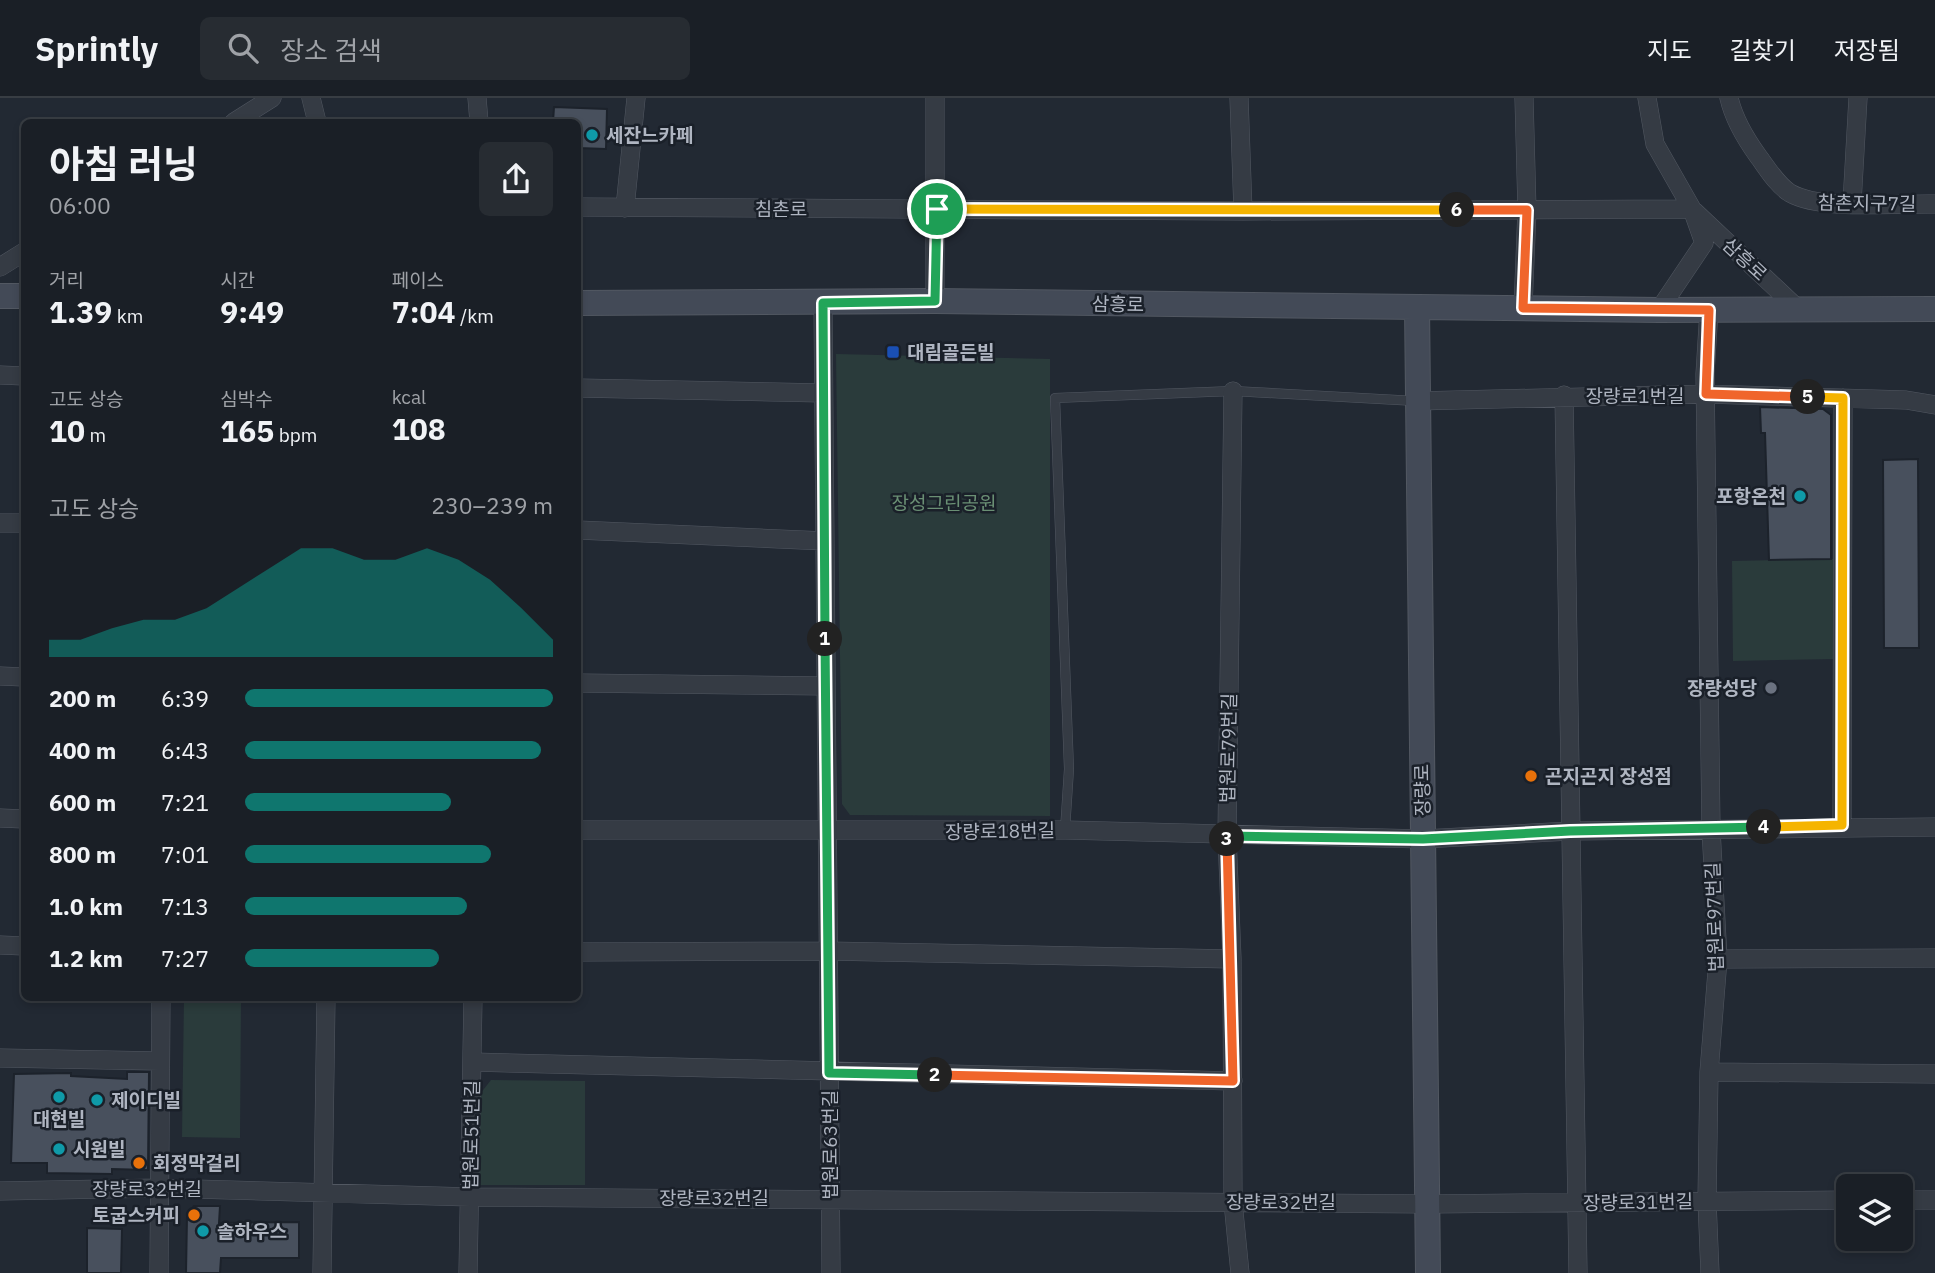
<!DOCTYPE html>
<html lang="ko">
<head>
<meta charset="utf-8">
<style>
  :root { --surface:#1a1f26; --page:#272c32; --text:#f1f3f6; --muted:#9fa2a7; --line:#383d43; --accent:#0f766e }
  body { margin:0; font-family:"IBM Plex Sans","Noto Sans KR",sans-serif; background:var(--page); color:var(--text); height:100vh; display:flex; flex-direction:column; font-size:26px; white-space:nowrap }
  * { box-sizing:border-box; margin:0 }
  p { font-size:23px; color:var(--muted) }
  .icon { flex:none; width:38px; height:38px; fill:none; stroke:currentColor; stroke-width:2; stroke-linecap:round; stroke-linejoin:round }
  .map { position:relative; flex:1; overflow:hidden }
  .details { position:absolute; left:21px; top:21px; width:560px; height:882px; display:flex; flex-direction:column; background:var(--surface); border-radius:10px; box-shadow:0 4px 10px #0003,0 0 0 2px var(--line) }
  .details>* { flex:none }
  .buttons { position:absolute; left:1836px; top:1076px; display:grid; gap:14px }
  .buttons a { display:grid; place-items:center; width:77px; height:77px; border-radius:10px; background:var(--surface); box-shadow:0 4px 10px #0003,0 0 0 2px var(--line); font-size:35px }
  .pin { position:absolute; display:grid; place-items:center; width:60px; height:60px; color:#fff; margin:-30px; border:4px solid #fff; border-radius:50%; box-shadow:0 2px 7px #0007 }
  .km { position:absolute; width:35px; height:35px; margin:-18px; border-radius:50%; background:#222; color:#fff; font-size:19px; line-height:35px; text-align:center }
  .round { display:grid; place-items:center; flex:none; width:74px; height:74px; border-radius:10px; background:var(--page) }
  .headline { display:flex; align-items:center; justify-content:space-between; height:119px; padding:0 28px }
  h1 { font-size:38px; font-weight:700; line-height:52px }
  .stats { display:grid; grid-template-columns:repeat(3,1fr); gap:10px; height:119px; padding:7px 28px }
  .stats div { display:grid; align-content:center }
  .stats b { font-size:30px; font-weight:700 }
  .stats small { font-size:19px; font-weight:400 }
  .stats p { font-size:19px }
  .chart { height:196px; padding:14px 28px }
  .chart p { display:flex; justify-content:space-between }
  .chart svg { width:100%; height:126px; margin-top:7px; fill:var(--accent); opacity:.7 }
  ul { padding:0 28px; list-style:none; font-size:23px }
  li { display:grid; grid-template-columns:112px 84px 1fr; align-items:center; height:52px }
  li i { height:18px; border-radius:9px; background:var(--accent) }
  header { display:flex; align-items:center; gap:42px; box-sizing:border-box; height:98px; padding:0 35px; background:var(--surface); border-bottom:2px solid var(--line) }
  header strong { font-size:33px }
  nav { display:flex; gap:38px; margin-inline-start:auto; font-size:24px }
  .search { width:490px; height:63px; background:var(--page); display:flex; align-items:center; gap:18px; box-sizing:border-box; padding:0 24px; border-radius:10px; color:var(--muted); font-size:26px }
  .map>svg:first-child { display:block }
  .green { fill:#2a3b3b }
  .building { fill:#48505d; stroke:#1c222b; stroke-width:2 }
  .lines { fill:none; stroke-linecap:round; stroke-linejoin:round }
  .lane-casing { stroke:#525862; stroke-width:10 }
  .street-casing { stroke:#525862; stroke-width:19 }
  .secondary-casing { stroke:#525862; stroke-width:26 }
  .lane { stroke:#353b44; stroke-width:9 }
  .street { stroke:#353b44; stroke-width:18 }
  .secondary { stroke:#434a57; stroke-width:24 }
  .split-1-casing { stroke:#fff; stroke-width:14 }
  .split-2-casing { stroke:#fff; stroke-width:14 }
  .split-3-casing { stroke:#fff; stroke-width:14 }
  .split-4-casing { stroke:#fff; stroke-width:14 }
  .split-5-casing { stroke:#fff; stroke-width:14 }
  .split-6-casing { stroke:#fff; stroke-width:14 }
  .split-7-casing { stroke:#fff; stroke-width:14 }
  .split-1 { stroke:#22a559; stroke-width:9 }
  .split-2 { stroke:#22a559; stroke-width:9 }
  .split-3 { stroke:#f0652b; stroke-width:9 }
  .split-4 { stroke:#22a559; stroke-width:9 }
  .split-5 { stroke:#f5b400; stroke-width:9 }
  .split-6 { stroke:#f0652b; stroke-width:9 }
  .split-7 { stroke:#f5b400; stroke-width:9 }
  .culture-dot { fill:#0f9aa8; stroke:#1a2029; stroke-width:2.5 }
  .transit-dot { fill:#1a4fb4; stroke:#1a2029; stroke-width:2.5 }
  .worship-dot { fill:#6b7280; stroke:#1a2029; stroke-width:2.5 }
  .food-dot { fill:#e8710a; stroke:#1a2029; stroke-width:2.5 }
  .labels { text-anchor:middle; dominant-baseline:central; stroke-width:5; stroke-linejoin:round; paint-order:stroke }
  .poi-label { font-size:19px; font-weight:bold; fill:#afb5c1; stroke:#1a2029; text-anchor:start }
  .street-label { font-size:19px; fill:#afb5c1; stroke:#1a2029 }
  .park-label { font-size:19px; fill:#6a8f74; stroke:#1a2029 }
</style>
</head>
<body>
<header>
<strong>Sprintly</strong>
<div class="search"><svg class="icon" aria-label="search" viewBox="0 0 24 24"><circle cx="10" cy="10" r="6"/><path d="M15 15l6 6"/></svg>장소 검색</div>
<nav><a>지도</a><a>길찾기</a><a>저장됨</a></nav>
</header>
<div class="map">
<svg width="1935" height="1175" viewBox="0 0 1935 1175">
  <rect width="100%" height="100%" fill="#222933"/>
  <path class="green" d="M836,256L1050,261V718L850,717L842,706Z
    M1834,461L1835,561L1733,563L1732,463Z
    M184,900H241L240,1040L182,1039Z
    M491,982L585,983V1087H480L477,1080L480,996Z"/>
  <path class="building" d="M554,9L607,11L606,51L578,50V24H553Z
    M1760,309L1823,311L1831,317V461L1769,462L1765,335H1761Z
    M1918,361L1919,550H1884L1883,362Z
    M127,974H149L148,1072L112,1071V1076L47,1075V1065H11L14,976L71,975V978L127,981Z
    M194,1108H220L219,1125L299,1124V1160H221L220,1175H186L187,1118Z
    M87,1130L122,1131L121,1175H87Z"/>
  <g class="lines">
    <g class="lane-casing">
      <path id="lane" d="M1065,732L1069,671L1055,300L1233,293L1416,303"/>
    </g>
    <g class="street-casing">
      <path id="street" d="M311,0L317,24
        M477,0L479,24
        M935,0V203
        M1239,0L1243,113
        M1647,0L1655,46L1692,111L1704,145L1659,212
        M1729,0C1734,22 1745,40 1758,58C1767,70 1777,87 1790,95C1821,113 1897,105 1935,106
        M234,24L272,0
        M1852,105L1858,0
        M578,109L1243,113L1692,111
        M625,110L636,0
        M1694,113L1798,211
        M0,169L24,154
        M823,205L831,1175
        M1523,210L1527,112L1524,0
        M1709,212L1705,276L1711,731L1718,861L1709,974L1707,1103L1710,1175
        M0,277L24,278
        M578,290L823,295
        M1233,293L1227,738L1232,861L1233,1104L1240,1175
        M1564,297L1578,1175
        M1417,303L1706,296L1906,302L1935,307
        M0,425H24
        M578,432L825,443
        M0,578L24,579
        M578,585L826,588
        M0,720L24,721
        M1842,728L1843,300
        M578,732H1065L1423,741L1570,733L1935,729
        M0,847L24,848
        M578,854L828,853L1232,861
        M1718,861L1935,860
        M0,960L160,963
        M472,964L1233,983
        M1709,974L1935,976
        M0,1093L159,1090L470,1099L1428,1106L1848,1102
        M1900,1102H1935
        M159,1175L161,900
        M322,1175L326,900
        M468,1175L473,900"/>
    </g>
    <g class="secondary-casing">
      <path id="secondary" d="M0,198H24
        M578,205L935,203L1659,212L1935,211
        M1417,209L1428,1175"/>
    </g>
    <use href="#lane" class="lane"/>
    <use href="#street" class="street"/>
    <use href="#secondary" class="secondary"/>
  </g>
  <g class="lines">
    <g class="split-1-casing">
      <path id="split-1" d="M825,541L823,205L935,203L937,111"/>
    </g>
    <g class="split-2-casing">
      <path id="split-2" d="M825,541L829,975L935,977"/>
    </g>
    <g class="split-3-casing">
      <path id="split-3" d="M935,977L1233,983L1227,741"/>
    </g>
    <g class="split-4-casing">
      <path id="split-4" d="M1227,741V738L1423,741L1570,733L1764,729"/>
    </g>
    <g class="split-5-casing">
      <path id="split-5" d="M1764,729L1842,727L1843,300L1808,299"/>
    </g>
    <g class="split-6-casing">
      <path id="split-6" d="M1457,112H1527L1523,210L1709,212L1706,296L1808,299"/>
    </g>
    <g class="split-7-casing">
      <path id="split-7" d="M937,111L1457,112"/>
    </g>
    <use href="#split-1" class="split-1"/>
    <use href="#split-2" class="split-2"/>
    <use href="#split-3" class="split-3"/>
    <use href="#split-4" class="split-4"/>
    <use href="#split-5" class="split-5"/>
    <use href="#split-6" class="split-6"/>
    <use href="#split-7" class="split-7"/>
  </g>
  <g class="culture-dot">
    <circle cx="592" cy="37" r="7"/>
    <circle cx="1800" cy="398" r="7"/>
    <circle cx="59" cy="999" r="7"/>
    <circle cx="97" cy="1002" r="7"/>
    <circle cx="59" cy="1051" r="7"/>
    <circle cx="203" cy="1133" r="7"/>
  </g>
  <rect class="transit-dot" x="886" y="247" width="14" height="14" rx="3.5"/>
  <circle class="worship-dot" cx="1771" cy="590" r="7"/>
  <g class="food-dot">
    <circle cx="1531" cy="678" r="7"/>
    <circle cx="139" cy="1065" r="7"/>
    <circle cx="194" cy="1117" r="7"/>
  </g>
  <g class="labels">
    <g class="poi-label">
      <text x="606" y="37">세잔느카페</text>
      <text x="907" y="254">대림골든빌</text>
      <text x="1786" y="398" text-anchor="end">포항온천</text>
      <text x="1757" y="590" text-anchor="end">장량성당</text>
      <text x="1545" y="678">곤지곤지 장성점</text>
      <text x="111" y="1002">제이디빌</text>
      <text x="59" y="1021" text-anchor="middle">대현빌</text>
      <text x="73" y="1051">시원빌</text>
      <text x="153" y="1065">회정막걸리</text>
      <text x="180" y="1117" text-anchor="end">토굽스커피</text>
      <text x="217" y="1133">솔하우스</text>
    </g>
    <g class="street-label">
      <text transform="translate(1867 105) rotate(1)">참촌지구7길</text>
      <text x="781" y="111">침촌로</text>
      <text transform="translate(1745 161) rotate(43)">삼흥로</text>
      <text transform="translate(1118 206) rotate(1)">삼흥로</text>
      <text x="1635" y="298">장량로1번길</text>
      <text transform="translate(1228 650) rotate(-89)">법원로79번길</text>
      <text transform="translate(1422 692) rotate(-91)">장량로</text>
      <text transform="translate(1000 733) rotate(-1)">장량로18번길</text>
      <text transform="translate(1714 819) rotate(-92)">법원로97번길</text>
      <text transform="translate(471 1037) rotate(-89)">법원로51번길</text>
      <text transform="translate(830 1047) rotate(-90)">법원로63번길</text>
      <text x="147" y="1091">장량로32번길</text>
      <text x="714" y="1100">장량로32번길</text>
      <text x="1281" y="1104">장량로32번길</text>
      <text transform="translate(1638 1104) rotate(-1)">장량로31번길</text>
    </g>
    <g class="park-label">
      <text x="944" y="405">장성그린공원</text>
    </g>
  </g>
</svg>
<div class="buttons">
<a><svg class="icon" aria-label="layers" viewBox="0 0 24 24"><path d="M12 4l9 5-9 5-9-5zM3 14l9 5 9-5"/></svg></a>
</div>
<div class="pin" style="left:937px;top:111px;background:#1e9e55"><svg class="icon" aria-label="arrive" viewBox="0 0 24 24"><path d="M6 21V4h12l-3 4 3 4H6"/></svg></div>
<b class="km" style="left:825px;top:541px">1</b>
<b class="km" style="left:935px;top:977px">2</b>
<b class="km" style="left:1227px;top:741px">3</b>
<b class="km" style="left:1764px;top:729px">4</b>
<b class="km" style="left:1808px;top:299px">5</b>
<b class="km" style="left:1457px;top:112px">6</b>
<section class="details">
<div class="headline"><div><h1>아침 러닝</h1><p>06:00</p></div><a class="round"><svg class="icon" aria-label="share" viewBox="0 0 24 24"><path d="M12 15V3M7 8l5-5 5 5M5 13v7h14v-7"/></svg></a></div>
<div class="stats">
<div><p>거리</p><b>1.39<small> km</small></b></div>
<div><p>시간</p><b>9:49</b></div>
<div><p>페이스</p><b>7:04<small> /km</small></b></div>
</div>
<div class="stats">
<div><p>고도 상승</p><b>10<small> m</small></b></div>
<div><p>심박수</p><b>165<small> bpm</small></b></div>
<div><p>kcal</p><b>108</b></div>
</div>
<div class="chart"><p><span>고도 상승</span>230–239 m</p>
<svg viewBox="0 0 160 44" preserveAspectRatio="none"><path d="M0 44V38L10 38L20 34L30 31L40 31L50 27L60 20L70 13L80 6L90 6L100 10L110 10L120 6L130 10L140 17L150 27L160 38V44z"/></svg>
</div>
<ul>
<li><b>200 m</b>6:39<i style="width:100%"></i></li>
<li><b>400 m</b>6:43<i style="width:96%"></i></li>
<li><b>600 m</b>7:21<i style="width:67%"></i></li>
<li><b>800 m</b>7:01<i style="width:80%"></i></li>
<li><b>1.0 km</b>7:13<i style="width:72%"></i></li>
<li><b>1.2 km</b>7:27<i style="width:63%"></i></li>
</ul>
</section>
</div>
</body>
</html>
